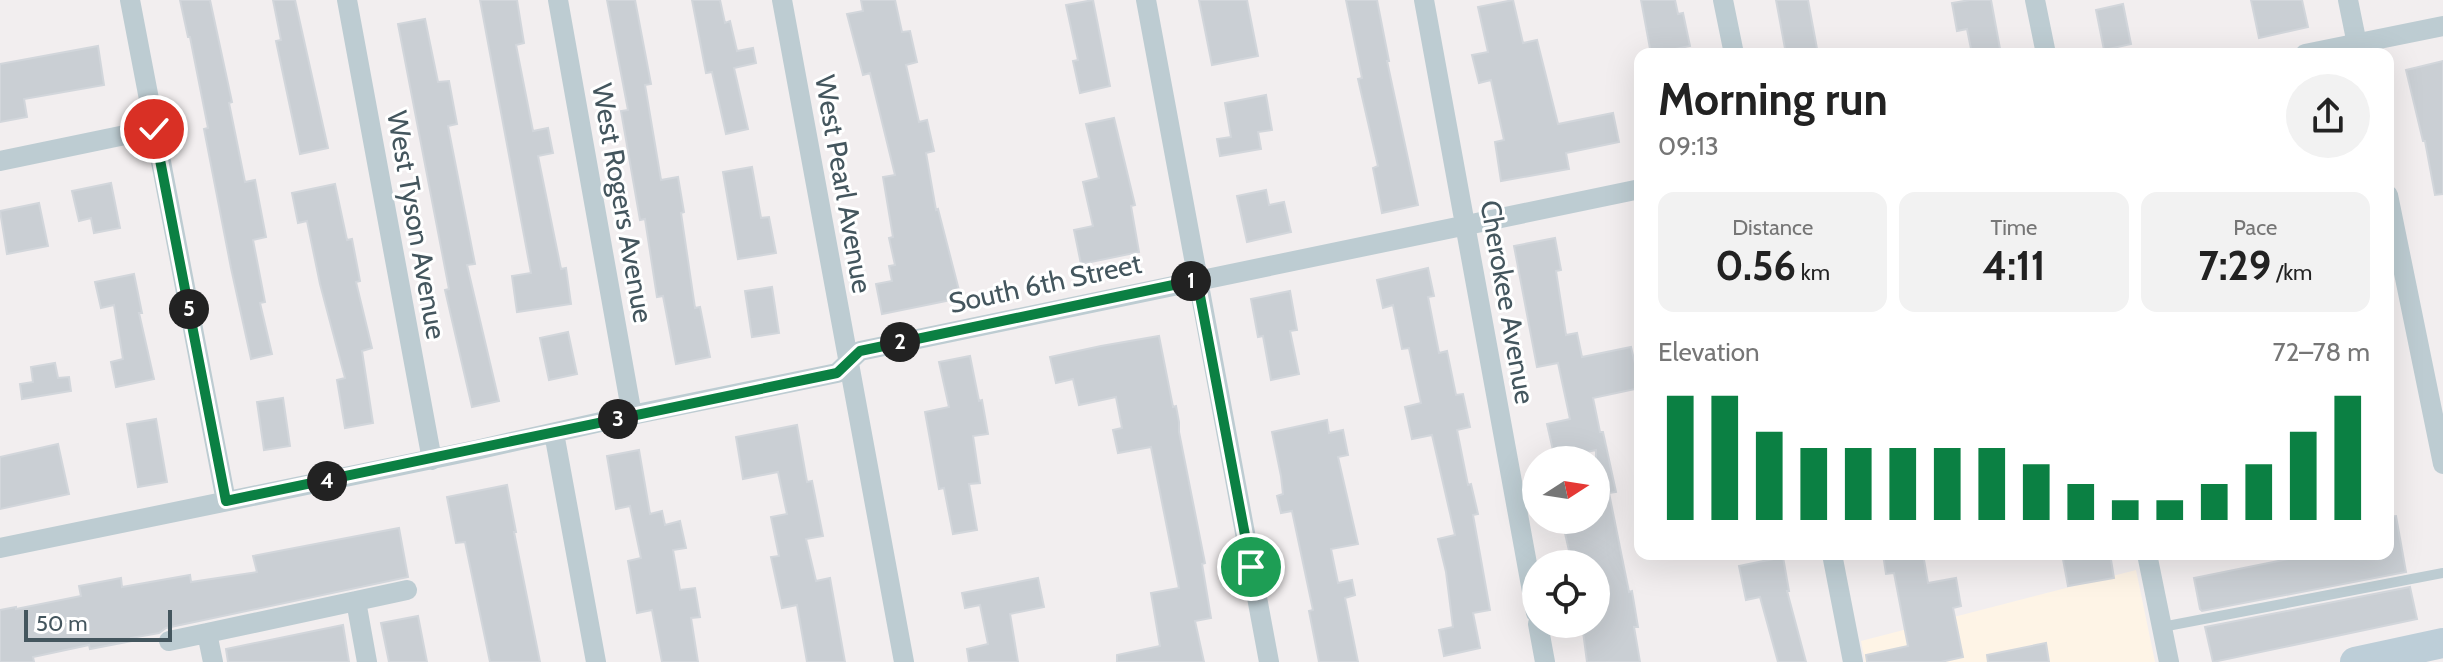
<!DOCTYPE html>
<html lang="en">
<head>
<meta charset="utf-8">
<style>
  :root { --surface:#fff; --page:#f2f2f2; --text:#222; --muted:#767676; --accent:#0b8043 }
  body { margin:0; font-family:Cabin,sans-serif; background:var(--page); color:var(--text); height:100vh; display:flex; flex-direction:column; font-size:30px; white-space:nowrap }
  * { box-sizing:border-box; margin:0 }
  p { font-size:26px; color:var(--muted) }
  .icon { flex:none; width:44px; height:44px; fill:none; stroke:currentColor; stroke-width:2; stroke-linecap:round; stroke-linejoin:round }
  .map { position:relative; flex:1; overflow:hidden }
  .sheet { position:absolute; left:1634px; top:48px; width:760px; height:512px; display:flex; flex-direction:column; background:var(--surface); border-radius:16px; box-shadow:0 8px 32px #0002 }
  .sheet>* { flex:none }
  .needle { width:52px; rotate:78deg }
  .tools { position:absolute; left:1522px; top:446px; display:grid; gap:16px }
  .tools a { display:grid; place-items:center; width:88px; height:88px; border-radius:50%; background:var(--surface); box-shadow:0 8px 32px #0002; font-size:40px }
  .scale { position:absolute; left:24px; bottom:20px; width:148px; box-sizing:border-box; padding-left:8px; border:4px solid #44565e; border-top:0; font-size:22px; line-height:28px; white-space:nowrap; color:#44565e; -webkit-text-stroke:6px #fff; paint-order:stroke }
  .pin { position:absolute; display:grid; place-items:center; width:68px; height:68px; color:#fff; margin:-34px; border:4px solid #fff; border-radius:50%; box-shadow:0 2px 8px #0007 }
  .km { position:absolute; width:40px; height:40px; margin:-20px; border-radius:50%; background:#222; color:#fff; font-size:22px; line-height:40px; text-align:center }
  .round { display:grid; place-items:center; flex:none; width:84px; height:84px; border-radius:42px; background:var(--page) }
  .head { display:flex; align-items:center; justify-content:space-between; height:136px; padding:0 24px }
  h1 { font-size:44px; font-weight:800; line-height:60px }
  .stats { display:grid; grid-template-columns:repeat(3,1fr); gap:12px; height:136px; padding:8px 24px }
  .stats div { display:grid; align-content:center; border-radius:16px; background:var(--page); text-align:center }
  .stats b { font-size:40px; font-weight:800 }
  .stats small { font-size:22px; font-weight:400 }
  .stats p { font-size:22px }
  .chart { height:224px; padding:16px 24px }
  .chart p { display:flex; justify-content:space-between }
  .chart svg { width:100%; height:144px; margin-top:8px; stroke:var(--accent); stroke-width:6 }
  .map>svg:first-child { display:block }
  .commercial { fill:#fef4e6 }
  .building { fill:#cacfd4; stroke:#d2d6db; stroke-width:2 }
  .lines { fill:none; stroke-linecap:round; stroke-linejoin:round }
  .lane { stroke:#bdccd2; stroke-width:10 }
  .street { stroke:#bdccd2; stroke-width:20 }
  .secondary { stroke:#bdced8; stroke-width:30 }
  .route-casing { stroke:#fff; stroke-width:16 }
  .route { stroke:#0b8043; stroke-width:10 }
  .labels { text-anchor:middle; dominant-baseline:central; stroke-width:6; stroke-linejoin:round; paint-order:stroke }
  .street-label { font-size:28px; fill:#44565e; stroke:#fff }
</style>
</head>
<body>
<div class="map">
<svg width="2443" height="662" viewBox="0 0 2443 662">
  <rect width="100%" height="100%" fill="#f2eeef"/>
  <path class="commercial" d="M2136,570L2155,662H1865L1861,641Z"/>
  <path class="building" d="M180,0H210L232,102L229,103L245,182L255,180L266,237L253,240L265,302L260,303L272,354L251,359L231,268L204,129L208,128L190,37H188Z
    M273,0H295L328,148L300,154L276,41L281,40Z
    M480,0H517L524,43L516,45L533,131L548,128L553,153L538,156L561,269L566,268L571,304L517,312L512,276L531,273Z
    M607,0H635L651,84L645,85L661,180L678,177L684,212L681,213L695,308L700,307L710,357L676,364L663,296L657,297L645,219L640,220L621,111L628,110Z
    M692,0H720L725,23L730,21L737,51L753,48L756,63L734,68L748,129L726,134L712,72L706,73Z
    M861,0H895L902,32L910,31L917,62L906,65L919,122L927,120L934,151L926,153L936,210L938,209L961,298L882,314L876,284L892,281L889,266L895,265L889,238L893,237L883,177L895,175L870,73L863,75L847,14L863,11Z
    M1093,0L1110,86L1080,93L1073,61L1078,60L1066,5Z
    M1199,0H1247L1258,56L1212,65Z
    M1346,0H1377L1389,61H1387L1418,205L1382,213L1373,168L1378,166L1358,79L1362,78Z
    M1513,0L1523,43L1537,40L1558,124L1613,113L1619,142L1566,153L1569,169L1501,181L1495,142L1504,140L1491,80L1479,83L1472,55L1488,52L1478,7Z
    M1641,0H1675L1678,14L1683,13L1690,46L1651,54Z
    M1776,0H1808L1818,54H1786Z
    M1970,0H1991L2001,54H1972L1967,29L1957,31L1952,3Z
    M2251,0H2302L2308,27L2259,38Z
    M2123,4L2131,44L2104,50L2096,10Z
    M425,19L438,82L449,81L457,124L448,126L475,264L467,265L499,401L472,407L445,290L449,289L398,24Z
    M98,46L104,85L24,99L27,117L0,122V64Z
    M2443,61V194L2435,195L2425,141H2423L2406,70Z
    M1266,95L1272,130L1258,132L1261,149L1220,156L1217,139L1231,137L1225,103Z
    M1114,118L1135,205L1131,206L1139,252L1081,264L1074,230L1093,226L1083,182L1099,178L1086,124Z
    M752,167L761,218L769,217L776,253L738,259L723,172Z
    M111,183L120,228L94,233L91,218L79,221L72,191Z
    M335,184L347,240L352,239L360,281L356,282L372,348L362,351L373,423L345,428L337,380L345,378L320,284L307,221L298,223L292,193Z
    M1266,190L1269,205L1284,202L1291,232L1247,242L1237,196Z
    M39,203L48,246L7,254L0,211Z
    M1555,238L1561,270L1556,271L1566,335L1577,333L1582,357L1631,347L1640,384V388L1593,398L1600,432H1603L1616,492L1609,493L1629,592L1632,591L1638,627H1634L1640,662H1587L1582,624H1596V564H1572L1562,520H1596V450L1555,459L1547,424L1570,419L1558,363L1537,367L1514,246Z
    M1428,268L1434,296L1428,297L1439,353L1447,351L1456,395L1463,394L1470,427L1457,430L1468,485L1471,484L1478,514L1473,515L1490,610L1473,613L1480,648L1444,656L1439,630L1453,627L1446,572L1438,539L1455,535L1432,435L1412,439L1405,407L1421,403L1409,348L1402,349L1393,305L1383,308L1377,280Z
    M134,274L142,313H139L154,379L116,387L111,362L123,359L114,305L101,308L95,282Z
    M772,287L779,333L752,337L745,291Z
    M1290,291L1297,330L1290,331L1299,374L1271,380L1263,336L1258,337L1251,299Z
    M568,332L577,374L549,380L540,338Z
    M1159,336L1173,407L1176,406L1179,422V432L1205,563L1202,564L1211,618L1195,621L1204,662H1117V655L1160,646L1151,593L1179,588L1151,447L1118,453L1113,430L1122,428L1116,397L1079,405L1073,379L1056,383L1050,357L1101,346Z
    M970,356L979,401L982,400L988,434L973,436L980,483L969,484L977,530L953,534L944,488L939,489L925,412L949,407L939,362Z
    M55,363L58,378L69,377L71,391L22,399L20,384L33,382L31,367Z
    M283,398L290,446L264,450L257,402Z
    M156,419L167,482L138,487L127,424Z
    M1327,420L1329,433L1343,430L1348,455L1338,457L1358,544L1331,549L1338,583L1352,580L1355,595L1345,598L1358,662H1319L1309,611L1313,610L1292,511L1281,513L1277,496L1283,494L1281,476L1272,432Z
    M797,425L807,482L812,481L823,536L806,539L816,581L830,578L845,662H807L797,605L782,608L771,557L779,556L771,517L787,514L778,472L743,479L736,437Z
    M58,444L69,494L0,509V457Z
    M639,450L650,514L662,511L665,525L680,521L686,548L673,550L680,590L695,588L700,617L691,618L698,662H662L652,610L637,613L628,561L641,558L630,506L616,509L607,456Z
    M507,485L516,532H514L540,662H490L465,542L456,543L447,497Z
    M2396,516L2406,572L2202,611L2200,609L2194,578L2313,554H2388V517Z
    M399,528L408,577L166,628L159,633L131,638L132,641L90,649L89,645L33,657L34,662H0V610L16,607V609L81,596L79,586L121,578L122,587L190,575L191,582L257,572L253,556Z
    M1883,554H1923L1928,583L1956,578L1961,606L1953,608L1963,657L1941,662H1867L1866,655L1908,646L1894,573L1886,574Z
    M2062,554H2110L2114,578L2068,586Z
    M1783,557L1789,591H1787L1806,662H1778L1760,597L1746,600L1739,566Z
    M1038,578L1044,607L1010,614L1018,662H969L967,649L988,644L980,605L965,608L962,593Z
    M2410,587L2417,619L2213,662L2205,627Z
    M418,616L427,662H389L381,623Z
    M343,625L349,662H228L226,649Z
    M2046,643L2049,662H1988L1987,655Z"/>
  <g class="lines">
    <path class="lane" d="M2162,627L2443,573"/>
    <path class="street" d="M130,0L226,501
      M347,0L432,460
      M558,0L632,415
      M782,0L904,662
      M1146,0L1269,662
      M1424,0L1536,613
      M1723,0L1734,54
      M2035,0L2046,54
      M2348,0L2359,54
      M2305,54L2443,26
      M0,161L154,129
      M2388,195L2443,464
      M554,433L596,662
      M0,548L476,450L632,415L837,373L860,351L1640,189
      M1832,554L1853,662
      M2147,554L2169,662
      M356,601L407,590
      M1538,624L1545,662
      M169,641L207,633
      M213,662L207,633L356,601L367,662"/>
    <path class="secondary" d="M2355,662L2443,643"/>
  </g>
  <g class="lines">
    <g class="route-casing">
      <path id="route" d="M154,129L226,501L837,373L860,351L1197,280L1251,567"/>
    </g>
    <use href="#route" class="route"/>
  </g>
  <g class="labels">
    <g class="street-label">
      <text transform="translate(844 184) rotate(80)">West Pearl Avenue</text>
      <text transform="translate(623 203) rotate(80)">West Rogers Avenue</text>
      <text transform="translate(417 225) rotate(80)">West Tyson Avenue</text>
      <text transform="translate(1045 283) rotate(-12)">South 6th Street</text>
      <text transform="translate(1508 302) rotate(80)">Cherokee Avenue</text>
    </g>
  </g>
</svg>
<div class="tools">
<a><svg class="needle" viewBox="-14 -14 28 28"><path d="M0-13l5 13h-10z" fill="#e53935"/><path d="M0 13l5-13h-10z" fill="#767676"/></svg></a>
<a><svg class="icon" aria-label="locate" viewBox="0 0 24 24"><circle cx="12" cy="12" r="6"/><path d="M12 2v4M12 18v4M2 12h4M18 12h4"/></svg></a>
</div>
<div class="scale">50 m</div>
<div class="pin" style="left:1251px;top:567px;background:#1e9e55"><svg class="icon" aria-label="arrive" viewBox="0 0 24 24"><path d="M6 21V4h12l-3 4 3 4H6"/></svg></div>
<div class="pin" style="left:154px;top:129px;background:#d93025"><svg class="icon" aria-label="check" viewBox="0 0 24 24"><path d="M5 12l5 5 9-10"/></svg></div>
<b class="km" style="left:1191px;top:281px">1</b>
<b class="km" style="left:900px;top:342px">2</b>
<b class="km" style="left:618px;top:419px">3</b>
<b class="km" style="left:327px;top:481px">4</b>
<b class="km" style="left:189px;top:309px">5</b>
<section class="sheet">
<div class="head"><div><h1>Morning run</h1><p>09:13</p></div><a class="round"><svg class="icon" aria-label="share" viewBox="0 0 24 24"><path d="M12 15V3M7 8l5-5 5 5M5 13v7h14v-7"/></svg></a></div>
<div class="stats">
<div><p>Distance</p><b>0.56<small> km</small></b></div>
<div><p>Time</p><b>4:11</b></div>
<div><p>Pace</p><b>7:29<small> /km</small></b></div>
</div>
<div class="chart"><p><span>Elevation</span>72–78 m</p>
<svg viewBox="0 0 160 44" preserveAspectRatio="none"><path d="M5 44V6M15 44V6M25 44V17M35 44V22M45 44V22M55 44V22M65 44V22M75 44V22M85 44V27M95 44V33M105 44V38M115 44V38M125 44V33M135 44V27M145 44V17M155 44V6"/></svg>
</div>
</section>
</div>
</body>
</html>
